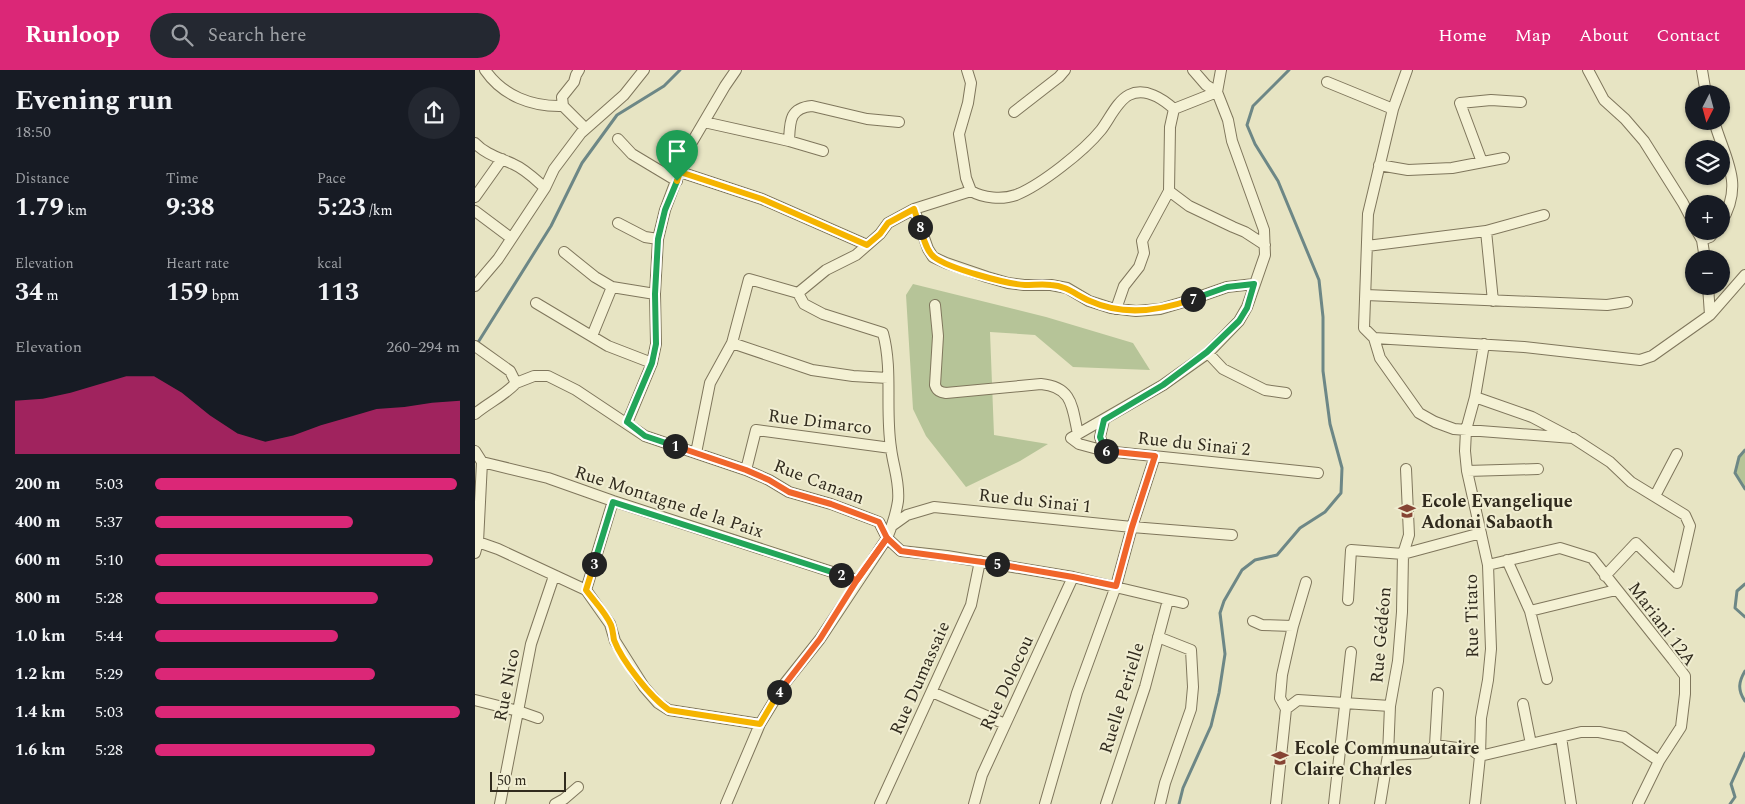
<!DOCTYPE html>
<html lang="en">
<head>
<meta charset="utf-8">
<style>
  :root { --surface:#171b24; --page:#242831; --text:#f1f3f6; --muted:#9ea1a6; --accent:#db2777 }
  body { margin:0; font-family:Spectral,serif; background:var(--page); color:var(--text); height:100vh; display:flex; flex-direction:column; font-size:19px; white-space:nowrap }
  * { box-sizing:border-box; margin:0 }
  p { font-size:16px; color:var(--muted) }
  .icon { flex:none; width:28px; height:28px; fill:none; stroke:currentColor; stroke-width:2; stroke-linecap:round; stroke-linejoin:round }
  .map { position:relative; flex:1; overflow:hidden }
  .panel { display:flex; flex-direction:column; background:var(--surface); width:475px }
  .panel>* { flex:none }
  .needle { width:32px; rotate:186deg }
  .fabs { position:absolute; left:1210px; top:15px; display:grid; gap:10px }
  .fabs a { display:grid; place-items:center; width:45px; height:45px; border-radius:50%; background:var(--surface); box-shadow:0 1px 4px #0004; font-size:25px }
  .scale { position:absolute; left:15px; bottom:12px; width:76px; box-sizing:border-box; padding-left:5px; border:2px solid #312b1e; border-top:0; font-size:14px; line-height:18px; white-space:nowrap; color:#312b1e; -webkit-text-stroke:4px #f0edd1; paint-order:stroke }
  .pin { position:absolute; display:grid; place-items:center; width:42px; height:42px; color:#fff; margin:-51px -21px; border-radius:50% 50% 50% 0; rotate:-45deg; box-shadow:0 0 5px #0007 }
  .pin .icon { rotate:45deg }
  .km { position:absolute; width:25px; height:25px; margin:-12px; border-radius:50%; background:#222; color:#fff; font-size:14px; line-height:25px; text-align:center }
  .round { display:grid; place-items:center; flex:none; width:52px; height:52px; border-radius:26px; background:var(--page) }
  .summary { display:flex; align-items:center; justify-content:space-between; height:85px; padding:0 15px }
  h1 { font-size:28px; font-weight:700; line-height:38px }
  .metrics { display:grid; grid-template-columns:repeat(3,1fr); gap:8px; height:85px; padding:5px 15px }
  .metrics div { display:grid; align-content:center }
  .metrics b { font-size:25px; font-weight:700 }
  .metrics small { font-size:14px; font-weight:400 }
  .metrics p { font-size:14px }
  .chart { height:140px; padding:10px 15px }
  .chart p { display:flex; justify-content:space-between }
  .chart svg { width:100%; height:90px; margin-top:5px; fill:var(--accent); opacity:.7 }
  ul { padding:0 15px; list-style:none; font-size:16px }
  li { display:grid; grid-template-columns:80px 60px 1fr; align-items:center; height:38px }
  li i { height:12px; border-radius:6px; background:var(--accent) }
  header { display:flex; align-items:center; gap:30px; box-sizing:border-box; height:70px; padding:0 25px; background:var(--accent); color:#fff }
  header strong { font-size:24px }
  nav { display:flex; gap:28px; margin-inline-start:auto; font-size:18px }
  .search { width:350px; height:45px; background:var(--page); display:flex; align-items:center; gap:12px; box-sizing:border-box; padding:0 18px; border-radius:28px; color:var(--muted); font-size:19px }
  main { display:flex; flex:1; min-height:0 }
  .map>svg:first-child { display:block }
  .green { fill:#b6c498 }
  .lines { fill:none; stroke-linecap:round; stroke-linejoin:round }
  .stream { stroke:#6d8786; stroke-width:3 }
  .street-casing { stroke:#7f765c; stroke-width:12 }
  .street { stroke:#f4f1d4; stroke-width:10 }
  .split-1-casing { stroke:#fff; stroke-width:10 }
  .split-2-casing { stroke:#fff; stroke-width:10 }
  .split-3-casing { stroke:#fff; stroke-width:10 }
  .split-4-casing { stroke:#fff; stroke-width:10 }
  .split-5-casing { stroke:#fff; stroke-width:10 }
  .split-6-casing { stroke:#fff; stroke-width:10 }
  .split-7-casing { stroke:#fff; stroke-width:10 }
  .split-8-casing { stroke:#fff; stroke-width:10 }
  .split-9-casing { stroke:#fff; stroke-width:10 }
  .split-1 { stroke:#22a559; stroke-width:6 }
  .split-2 { stroke:#f0652b; stroke-width:6 }
  .split-3 { stroke:#22a559; stroke-width:6 }
  .split-4 { stroke:#f5b400; stroke-width:6 }
  .split-5 { stroke:#f0652b; stroke-width:6 }
  .split-6 { stroke:#f0652b; stroke-width:6 }
  .split-7 { stroke:#22a559; stroke-width:6 }
  .split-8 { stroke:#f5b400; stroke-width:6 }
  .split-9 { stroke:#f5b400; stroke-width:6 }
  .labels { text-anchor:middle; dominant-baseline:central; stroke-width:4; stroke-linejoin:round; paint-order:stroke }
  .street-label { font-size:18px; fill:#312b1e; stroke:#f0edd1 }
  .poi-label { font-size:18px; font-weight:bold; fill:#312b1e; stroke:#f0edd1; text-anchor:start }
</style>
</head>
<body>
<header>
<strong>Runloop</strong>
<div class="search"><svg class="icon" aria-label="search" viewBox="0 0 24 24"><circle cx="10" cy="10" r="6"/><path d="M15 15l6 6"/></svg>Search here</div>
<nav><a>Home</a><a>Map</a><a>About</a><a>Contact</a></nav>
</header>
<main>
<section class="panel">
<div class="summary"><div><h1>Evening run</h1><p>18:50</p></div><a class="round"><svg class="icon" aria-label="share" viewBox="0 0 24 24"><path d="M12 15V3M7 8l5-5 5 5M5 13v7h14v-7"/></svg></a></div>
<div class="metrics">
<div><p>Distance</p><b>1.79<small> km</small></b></div>
<div><p>Time</p><b>9:38</b></div>
<div><p>Pace</p><b>5:23<small> /km</small></b></div>
</div>
<div class="metrics">
<div><p>Elevation</p><b>34<small> m</small></b></div>
<div><p>Heart rate</p><b>159<small> bpm</small></b></div>
<div><p>kcal</p><b>113</b></div>
</div>
<div class="chart"><p><span>Elevation</span>260–294 m</p>
<svg viewBox="0 0 160 44" preserveAspectRatio="none"><path d="M0 44V18L10 17L20 14L30 10L40 6L50 6L60 14L70 25L80 34L90 38L100 35L110 30L120 26L130 22L140 21L150 19L160 18V44z"/></svg>
</div>
<ul>
<li><b>200 m</b>5:03<i style="width:99%"></i></li>
<li><b>400 m</b>5:37<i style="width:65%"></i></li>
<li><b>600 m</b>5:10<i style="width:91%"></i></li>
<li><b>800 m</b>5:28<i style="width:73%"></i></li>
<li><b>1.0 km</b>5:44<i style="width:60%"></i></li>
<li><b>1.2 km</b>5:29<i style="width:72%"></i></li>
<li><b>1.4 km</b>5:03<i style="width:100%"></i></li>
<li><b>1.6 km</b>5:28<i style="width:72%"></i></li>
</ul>
</section>
<div class="map">
<svg width="1270" height="734" viewBox="0 0 1270 734">
  <rect width="100%" height="100%" fill="#e7e4c3"/>
  <path class="green" d="M438,214L571,247L658,273L675,300L598,297L560,265L515,262L519,365L573,374L545,391L491,417L451,366L438,339L431,225Z
    M1270,380V419L1260,403L1264,387Z"/>
  <g class="lines">
    <path class="stream" d="M2,274L76,156L107,93L142,45L189,16L205,0
      M1270,380L1264,387L1260,403L1270,419
      M1270,514L1262,521L1260,538L1270,547
      M1270,601C1264,611 1262,620 1270,631
      M704,734L708,718L736,656L744,623L750,584L745,543L749,531L767,500L780,490L802,485L825,458L850,442L866,423L867,398L855,354L848,301V247L844,210L803,111L780,74L772,55L778,36L814,0
      M1255,734L1260,727L1256,714L1270,683"/>
    <g class="street-casing">
      <path id="street" d="M10,0C28,26 57,37 88,36
        M104,0L101,5L99,12L87,27L88,36L110,58
        M492,0L496,13L493,33L484,64L491,108L496,121C508,128 527,130 541,125C566,115 609,81 626,60C634,50 642,31 654,25C670,17 688,29 699,39
        M718,0L731,15L742,22
        M746,0L742,22L753,50L757,71L789,160L790,185L772,237L764,251L733,283L688,315L596,368L604,374L630,381L843,403
        M932,0L918,39L893,144L889,258L899,268L905,288L944,343L960,352L979,359L1098,368L1135,392L1156,412L1210,445L1215,456L1202,513
        M1113,0L1129,30L1150,49L1169,71L1208,133L1219,154
        M1227,0L1231,24
        M852,12L918,39
        M699,39L742,22
        M539,42L584,7L590,0
        M1239,51C1250,90 1270,113 1246,153
        M229,52L314,71L348,81
        M143,69L157,84L202,111
        M314,71C315,52 314,38 337,36L392,49L424,52
        M0,73C10,84 25,88 38,94C50,99 60,109 70,118
        M1007,92L985,33L1016,30L1046,32
        M904,95L933,100L977,98L1029,88
        M205,102L287,129L392,175
        M694,121L714,136L758,157L770,162L790,175
        M0,127L27,89
        M439,139L453,179L458,187L471,193L512,207L533,213L549,215H576L592,218L614,231L636,238L661,241L685,239L712,231L752,217L779,214
        M0,141L36,168
        M143,153L170,167L183,169
        M1222,161L1227,170L1230,189
        M1227,170L1235,167L1240,161
        M892,176L1011,161
        M89,182L120,207L137,217L180,224
        M0,216L23,189L70,118L79,99L106,63L149,25L169,0
        M891,225L1132,235L1152,232
        M1018,231L1011,161L1069,145
        M61,233L133,276L177,293
        M460,235L463,266L460,315C462,321 465,322 471,323L566,314C598,317 597,337 603,364
        M641,239L649,216L664,197L669,183L667,171L694,121L695,57L699,39
        M1235,245L1270,205
        M117,266L137,217
        M899,268L1049,277L1165,290L1177,286L1235,245L1233,216
        M257,273L274,209L323,223L351,200L381,185L405,164L413,153L439,139L496,121
        M0,276L35,301L41,313C29,326 13,333 0,344
        M733,283L748,299L790,320L811,323
        M41,313L59,306H73L101,320L170,366L271,400L294,410L314,422L356,434L404,452L412,468L426,481L472,486L598,507L708,533
        M1000,327L1057,347L1093,366
        M629,350L625,367L630,381
        M152,353L177,293L181,274L180,224L183,169L190,140L213,79L250,16L261,0
        M0,381L7,392L73,408L138,431L382,510
        M221,383L235,313L257,273L337,300L378,306L413,308
        M271,400L281,360L416,378
        M992,401L1063,399
        M1180,426L1202,384
        M418,455L432,445L459,437L657,457L757,465
        M3,472L23,479L111,520L135,554L140,571L169,617L183,633L194,640L285,654
        M0,483L3,472L7,392
        M1032,490L1055,541
        M1013,495L1085,478L1117,488L1198,590L1210,606V624L1206,657L1184,691L1163,734
        M1130,506L1161,473L1202,513
        M111,520L138,431
        M873,530L876,480L928,484L1006,463
        M778,551L787,555L818,556
        M683,567L716,580L718,617L716,639L690,713L685,734
        M1072,609L1055,541L1141,520
        M457,622L530,654
        M0,630L43,641L63,648
        M1048,634L1056,674
        M811,639L823,630L915,636
        M1086,667L1096,734
        M960,675L963,623
        M913,685L952,683L960,675L997,680L1005,686L1106,662H1124L1149,667L1184,691
        M25,734L56,574L79,506
        M80,734L89,729L103,717
        M251,734L285,654L310,613L345,569L412,468C417,456 421,444 423,431C425,412 418,396 416,378C410,340 418,300 408,263L348,244L329,234L323,223
        M405,734L496,535L505,491
        M499,734L507,705L598,507
        M570,734L602,623L641,516L657,457L680,386
        M631,734L670,617L693,530
        M801,734L811,639L805,628L807,605L818,556L831,512
        M859,734L876,582
        M905,734L913,685L915,636L923,591L927,542L928,484L934,465L931,399
        M1000,734L1005,686L1006,648L1013,610L1016,579L1013,495L992,401L990,381L991,360L1000,327L1009,274"/>
    </g>
    <use href="#street" class="street"/>
  </g>
  <g class="lines">
    <g class="split-1-casing">
      <path id="split-1" d="M200,376L170,366L152,352L177,293L181,274L180,224L183,169L190,140L202,111"/>
    </g>
    <g class="split-2-casing">
      <path id="split-2" d="M200,376L271,400L294,410L314,422L356,434L404,452L412,468L382,510L366,505"/>
    </g>
    <g class="split-3-casing">
      <path id="split-3" d="M119,494L138,432L366,505"/>
    </g>
    <g class="split-4-casing">
      <path id="split-4" d="M119,494L111,520C119,531 131,543 136,555C138,560 138,565 139,570C147,591 176,628 194,640L285,654L304,622"/>
    </g>
    <g class="split-5-casing">
      <path id="split-5" d="M304,622L345,569L382,510L412,468L426,481L522,494"/>
    </g>
    <g class="split-6-casing">
      <path id="split-6" d="M522,494L598,507L641,516L657,457L680,386L631,381"/>
    </g>
    <g class="split-7-casing">
      <path id="split-7" d="M631,381L625,367L629,350L688,315L732,282L764,251L772,238L779,214L752,217L718,229"/>
    </g>
    <g class="split-8-casing">
      <path id="split-8" d="M445,157C448,166 451,181 459,187C473,198 531,214 550,215C559,215 568,214 576,215C592,216 601,225 615,231C648,246 685,241 718,229"/>
    </g>
    <g class="split-9-casing">
      <path id="split-9" d="M202,111L205,102L287,129L392,175L405,164L413,153L439,139L445,157"/>
    </g>
    <use href="#split-1" class="split-1"/>
    <use href="#split-2" class="split-2"/>
    <use href="#split-3" class="split-3"/>
    <use href="#split-4" class="split-4"/>
    <use href="#split-5" class="split-5"/>
    <use href="#split-6" class="split-6"/>
    <use href="#split-7" class="split-7"/>
    <use href="#split-8" class="split-8"/>
    <use href="#split-9" class="split-9"/>
  </g>
  <defs>
    <g id="school-bare" transform="scale(1.35)"><path d="M0-5L7-2L0 1L-7-2ZM-4 1L0 2.5L4 1V4Q0 6-4 4Z" fill="#864434" stroke="#f0edd1" stroke-width="2.5" paint-order="stroke"/></g>
  </defs>
  <g fill-rule="evenodd">
    <use href="#school-bare" x="932" y="441"/>
    <use href="#school-bare" x="805" y="688"/>
  </g>
  <g class="labels">
    <g class="street-label">
      <text transform="translate(345 352) rotate(7)">Rue Dimarco</text>
      <text transform="translate(719 374) rotate(6)">Rue du Sinaï 2</text>
      <text transform="translate(344 412) rotate(21)">Rue Canaan</text>
      <text transform="translate(560 431) rotate(6)">Rue du Sinaï 1</text>
      <text transform="translate(194 432) rotate(18)">Rue Montagne de la Paix</text>
      <text transform="translate(997 546) rotate(-91)">Rue Titato</text>
      <text transform="translate(1187 554) rotate(53)">Mariani 12A</text>
      <text transform="translate(906 565) rotate(-85)">Rue Gédéon</text>
      <text transform="translate(445 608) rotate(-66)">Rue Dumassaie</text>
      <text transform="translate(532 613) rotate(-65)">Rue Dolocou</text>
      <text transform="translate(32 615) rotate(-79)">Rue Nico</text>
      <text transform="translate(647 628) rotate(-73)">Ruelle Perielle</text>
    </g>
    <g class="poi-label">
      <text x="946" y="431">Ecole Evangelique<tspan x="946" dy="21">Adonai Sabaoth</tspan></text>
      <text x="819" y="678">Ecole Communautaire<tspan x="819" dy="21">Claire Charles</tspan></text>
    </g>
  </g>
</svg>
<div class="fabs">
<a><svg class="needle" viewBox="-14 -14 28 28"><path d="M0-13l5 13h-10z" fill="#e53935"/><path d="M0 13l5-13h-10z" fill="#9ea1a6"/></svg></a>
<a><svg class="icon" aria-label="layers" viewBox="0 0 24 24"><path d="M12 4l9 5-9 5-9-5zM3 14l9 5 9-5"/></svg></a>
<a>+</a>
<a>−</a>
</div>
<div class="scale">50 m</div>
<div class="pin" style="left:202px;top:111px;background:#1e9e55"><svg class="icon" aria-label="arrive" viewBox="0 0 24 24"><path d="M6 21V4h12l-3 4 3 4H6"/></svg></div>
<b class="km" style="left:200px;top:376px">1</b>
<b class="km" style="left:366px;top:505px">2</b>
<b class="km" style="left:119px;top:494px">3</b>
<b class="km" style="left:304px;top:622px">4</b>
<b class="km" style="left:522px;top:494px">5</b>
<b class="km" style="left:631px;top:381px">6</b>
<b class="km" style="left:718px;top:229px">7</b>
<b class="km" style="left:445px;top:157px">8</b>
</div>
</main>
</body>
</html>
